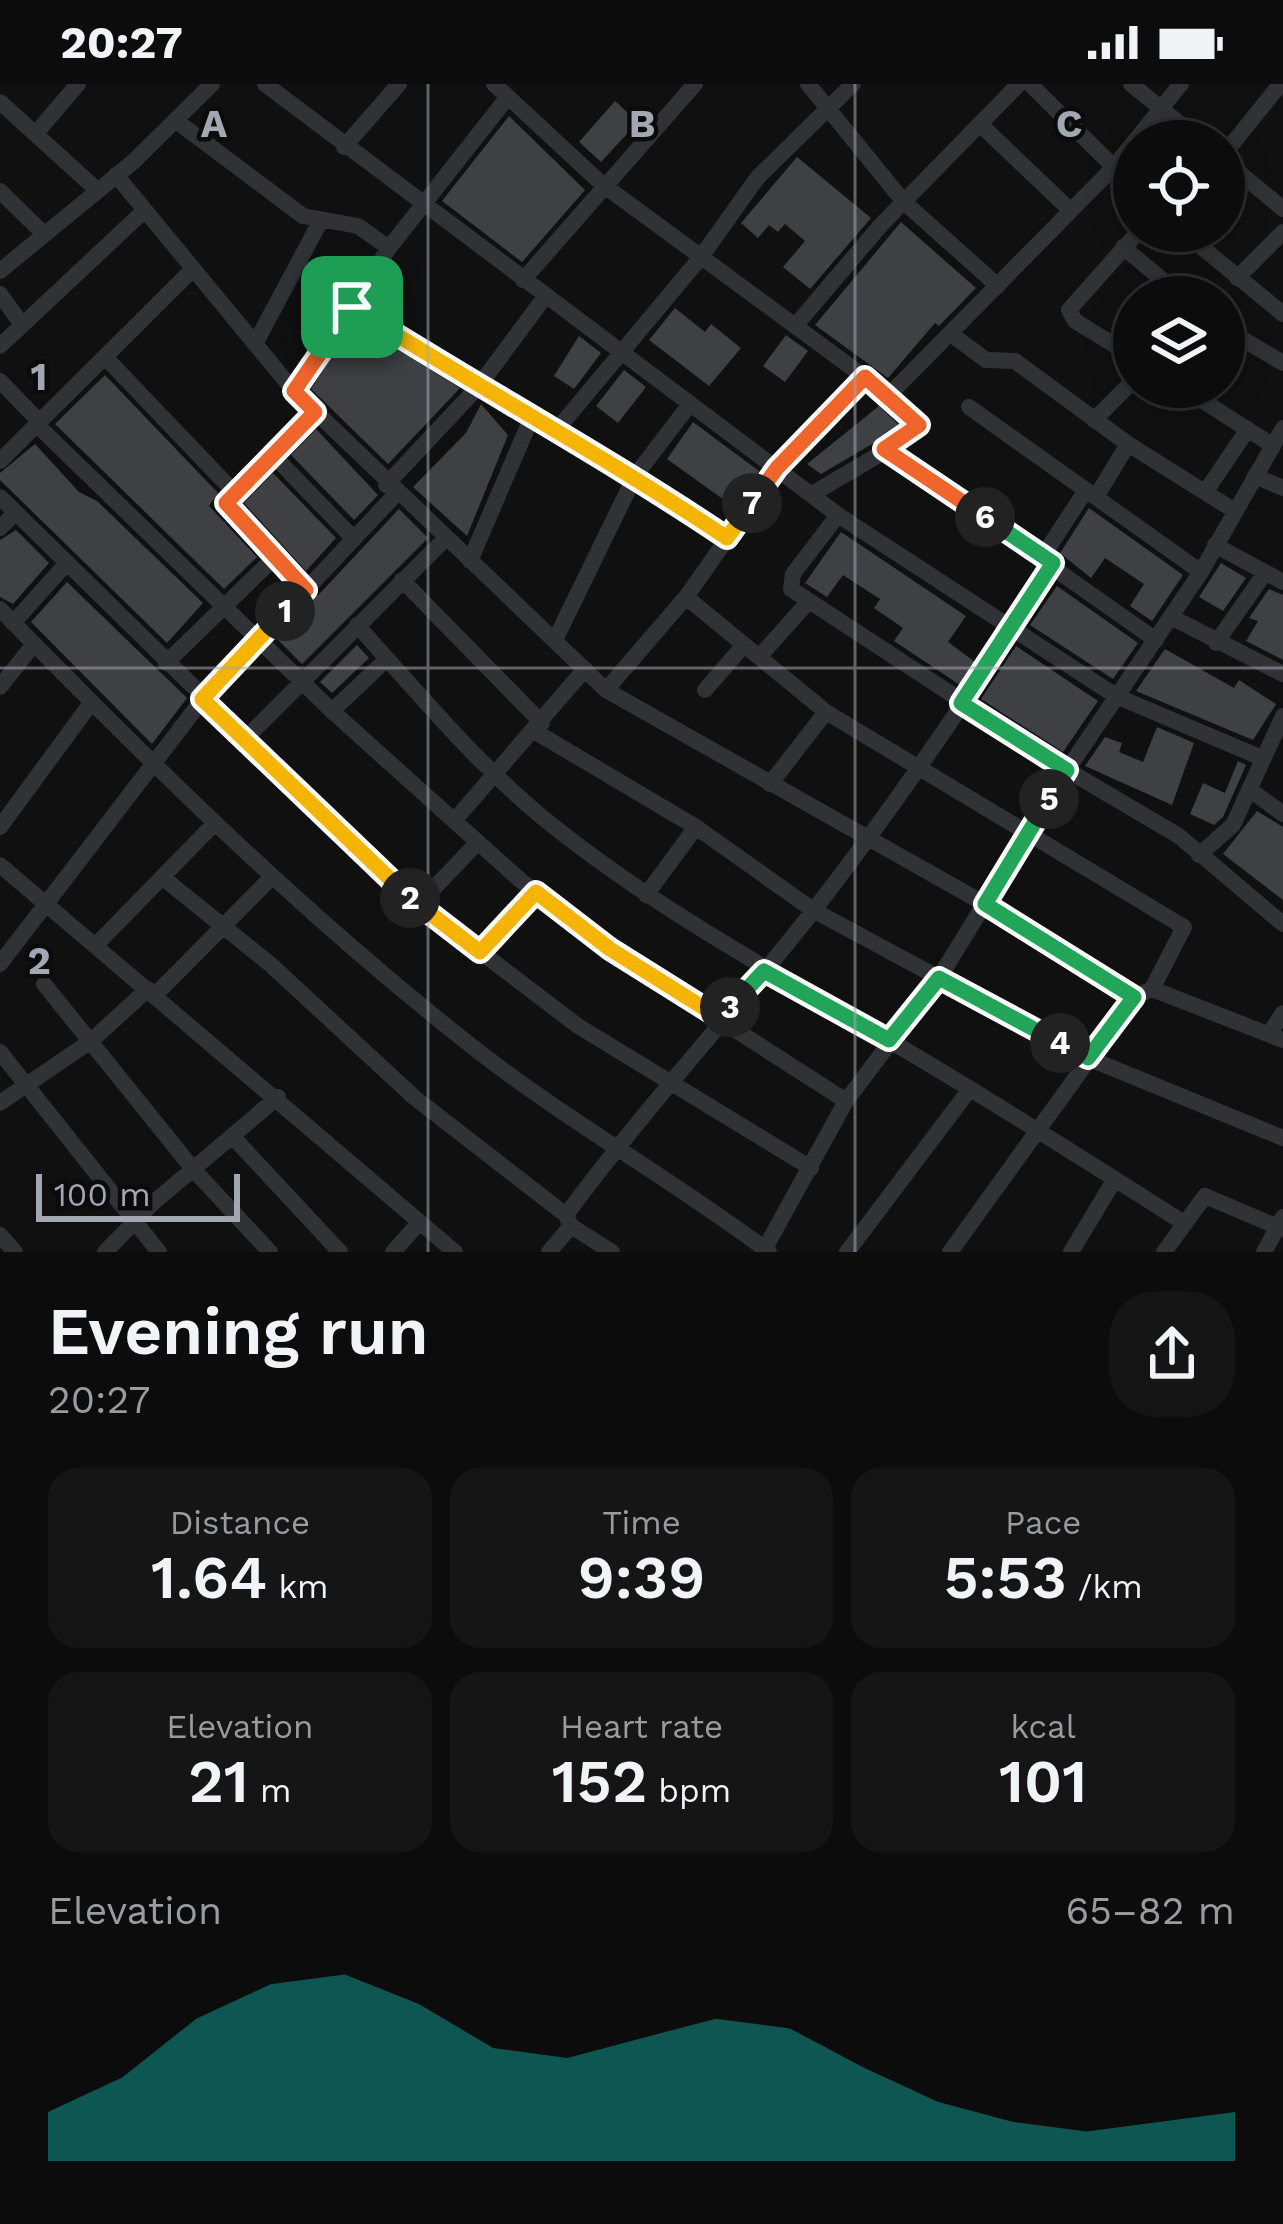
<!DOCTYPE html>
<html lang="en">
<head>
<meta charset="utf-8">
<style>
  :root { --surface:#0c0c0d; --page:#151516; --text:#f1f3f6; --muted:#9a9b9d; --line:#2c2c2e; --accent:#0f766e }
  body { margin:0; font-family:"Work Sans",sans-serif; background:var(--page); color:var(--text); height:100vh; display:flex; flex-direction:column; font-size:45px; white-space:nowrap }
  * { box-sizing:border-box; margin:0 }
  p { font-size:39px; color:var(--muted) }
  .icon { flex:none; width:66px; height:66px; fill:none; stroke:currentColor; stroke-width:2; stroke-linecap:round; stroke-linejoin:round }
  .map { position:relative; height:1168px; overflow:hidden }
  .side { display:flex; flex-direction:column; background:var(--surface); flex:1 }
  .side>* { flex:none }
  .fabs { position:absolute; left:1113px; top:36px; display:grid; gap:24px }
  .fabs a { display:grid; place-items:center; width:132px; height:132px; border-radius:50%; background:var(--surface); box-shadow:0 6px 30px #0003,0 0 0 3px var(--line); font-size:60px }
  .scale { position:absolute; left:36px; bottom:30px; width:204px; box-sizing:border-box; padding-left:12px; border:6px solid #a2a7b1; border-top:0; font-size:33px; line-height:42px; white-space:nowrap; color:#a2a7b1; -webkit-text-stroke:9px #0b0b0c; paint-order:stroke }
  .pin { position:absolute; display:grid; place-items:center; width:102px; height:102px; color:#fff; margin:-51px; border-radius:24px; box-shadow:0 6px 18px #0006 }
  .km { position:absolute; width:60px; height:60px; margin:-30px; border-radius:50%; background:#222; color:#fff; font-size:33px; line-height:60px; text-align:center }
  .round { display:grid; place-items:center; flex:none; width:126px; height:126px; border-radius:48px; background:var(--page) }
  .summary { display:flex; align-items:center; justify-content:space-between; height:204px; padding:0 48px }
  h1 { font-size:66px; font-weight:600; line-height:90px }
  .stats { display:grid; grid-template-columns:repeat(3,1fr); gap:18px; height:204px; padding:12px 48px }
  .stats div { display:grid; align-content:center; border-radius:30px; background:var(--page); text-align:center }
  .stats b { font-size:60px; font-weight:600 }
  .stats small { font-size:33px; font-weight:400 }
  .stats p { font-size:33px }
  .chart { height:336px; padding:24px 48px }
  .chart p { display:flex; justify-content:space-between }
  .chart svg { width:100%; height:216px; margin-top:12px; fill:var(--accent); opacity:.7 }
  .status { display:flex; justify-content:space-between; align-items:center; height:84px; padding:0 60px; background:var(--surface); direction:ltr }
  .status svg { height:33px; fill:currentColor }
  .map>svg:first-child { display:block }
  .building { fill:#3f4044 }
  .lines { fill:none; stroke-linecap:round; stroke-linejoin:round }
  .minor { stroke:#313236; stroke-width:16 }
  .split-1-casing { stroke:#fff; stroke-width:24 }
  .split-2-casing { stroke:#fff; stroke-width:24 }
  .split-3-casing { stroke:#fff; stroke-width:24 }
  .split-4-casing { stroke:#fff; stroke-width:24 }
  .split-5-casing { stroke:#fff; stroke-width:24 }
  .split-6-casing { stroke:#fff; stroke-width:24 }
  .split-7-casing { stroke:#fff; stroke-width:24 }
  .split-8-casing { stroke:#fff; stroke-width:24 }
  .split-1 { stroke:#f0652b; stroke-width:15 }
  .split-2 { stroke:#f5b400; stroke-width:15 }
  .split-3 { stroke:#f5b400; stroke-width:15 }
  .split-4 { stroke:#22a559; stroke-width:15 }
  .split-5 { stroke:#22a559; stroke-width:15 }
  .split-6 { stroke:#22a559; stroke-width:15 }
  .split-7 { stroke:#f0652b; stroke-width:15 }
  .split-8 { stroke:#f5b400; stroke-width:15 }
  .grid { fill:none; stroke:#a2a7b1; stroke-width:3; stroke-opacity:0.55 }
  .grid-label { font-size:39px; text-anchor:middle; font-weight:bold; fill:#a2a7b1; stroke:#0b0b0c; stroke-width:9; stroke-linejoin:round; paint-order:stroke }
</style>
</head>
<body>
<div class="status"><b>20:27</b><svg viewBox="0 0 49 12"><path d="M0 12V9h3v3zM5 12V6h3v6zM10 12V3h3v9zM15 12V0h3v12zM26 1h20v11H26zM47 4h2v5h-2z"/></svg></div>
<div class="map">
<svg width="1283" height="1168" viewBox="0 0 1283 1168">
  <rect width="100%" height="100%" fill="#101011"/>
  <path class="building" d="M615,17L638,38L601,78L579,58Z
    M509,32L585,106L522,178L442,117Z
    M797,73L871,134L810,205L783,183L805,157L785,140L778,148L769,141L758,154L741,139Z
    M901,138L976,204L939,242L935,239L888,294L815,241Z
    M675,224L705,248L711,240L741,264L709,302L649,256Z
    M354,239L460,304L388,380L311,305Z
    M786,251L808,267L785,298L763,282Z
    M579,252L601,269L574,305L554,292Z
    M624,286L646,303L618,339L596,322Z
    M105,291L218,409L209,422L257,473L224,505L55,340Z
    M481,320L508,351L467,452L413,403L466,349Z
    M879,322L901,343L821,390L807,380Z
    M693,338L759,387L734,423L667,375Z
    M316,345L378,411L354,436L291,371Z
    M35,360L79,408L97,417L203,519L167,559L0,396V389Z
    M273,389L336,454L306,487L244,419Z
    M1089,424L1183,491L1152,537L1130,522L1144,500L1105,474L1091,494L1060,469Z
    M399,425L428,454L302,580L277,555Z
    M16,446L49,479L13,520L0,513V456Z
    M841,448L966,532L948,558L975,578L960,601L894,557L903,544L874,524L880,515L843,491L827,513L805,499Z
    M1221,479L1246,494L1223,527L1199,513Z
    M67,498L187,614L152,660L31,538Z
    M1057,502L1138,559L1113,595L1030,541Z
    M1269,505L1283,511V576L1246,557L1258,537L1249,534Z
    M357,561L369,574L332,609L320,598Z
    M1016,562L1098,617L1063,668L981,615Z
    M1165,565L1234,604L1239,596L1276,620L1253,656L1136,607Z
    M1157,643L1194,659L1172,721L1085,682L1105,653L1122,659L1119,668L1143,678Z
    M1238,677L1246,681L1223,733L1214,741L1190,730L1203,699L1225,709Z
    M1257,727L1283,743V816L1223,770Z"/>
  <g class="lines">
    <path class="minor" d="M265,0L838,431L1116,612L1262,674
      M494,0L602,100L889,311L919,341L909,353L812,410
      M808,0L904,118L998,202
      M1030,0L1134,103
      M1131,0L1201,57
      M0,18L96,105
      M175,36L303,132L358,142L389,164
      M982,42L1070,126
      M36,49L78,0
      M344,63L399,0
      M1224,70L1278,3
      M1224,76L1283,125
      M116,91L294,307L606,606L985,820L1134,913
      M0,107L43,149
      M1182,147L1283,230
      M1123,163L1183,213
      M0,187L133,78L212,0
      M1237,194L1283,148
      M523,196L695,0
      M0,210L22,241
      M352,223C476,302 605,372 727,454
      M795,242L881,141L1019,0
      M1224,244L1283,279
      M951,250L986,276L1015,277L1128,360L1235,427
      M255,260L320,138
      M0,262L145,126
      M105,273L234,408
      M1134,273L1075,237L1069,226L1139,147
      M0,297L40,338
      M1181,303L1272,361
      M294,307L389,164L507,14
      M889,311L1113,84L1181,0
      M969,323L1201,488
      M1094,336L1134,296
      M37,341L332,627L520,796L610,865L846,1017
      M555,348L701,173L758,93L853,0
      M884,365L1156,556
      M272,370L354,455
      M0,377L193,185
      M1255,392L1283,404
      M386,401L478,303L545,213
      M1206,407L1248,345
      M0,413L406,811L578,942L811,1084
      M1096,413L1128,360
      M838,431L793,490L791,505L1067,686L1179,752L1283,840
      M0,444L15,429
      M1215,461L1283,498
      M1043,472L1086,406
      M470,477L531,335
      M402,496L542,639
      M306,505L226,419L315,328
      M686,513L826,628L1184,843L1152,905L1134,913L950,1168
      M0,525C150,679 300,827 469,960C565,1036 672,1095 769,1168
      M1171,533L1283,590
      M13,539L66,480
      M357,541C419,610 480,684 553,742C659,826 775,889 890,957C990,1015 1086,1077 1184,1139
      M555,556L635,392L690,320
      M1216,559L1265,489
      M759,573L809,517
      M166,579L275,473
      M0,603L34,560
      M606,606L686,513L777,384L865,293
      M705,606L744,561
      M332,627L387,575
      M534,647L696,743L813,826L939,894L1088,974L1283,1054
      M244,656L444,456
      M770,700L826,628
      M1253,708L1283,730
      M454,737L585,585
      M0,743L91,619
      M1199,771L1233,741L1283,632
      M0,781L455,1168
      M162,793L271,881L415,1014L566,1131
      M646,811L696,743
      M419,820L478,758
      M95,862L213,741
      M480,868L535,808
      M0,880L203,615L396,410
      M44,900L193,1085L270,1168
      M1152,905L1283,956
      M155,911L271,794
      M1269,950L1283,929
      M0,968L159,1168
      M0,1019L91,957L148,905
      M232,1052L340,1168
      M571,1142L612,1168
      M0,1151L15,1168
      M105,1168L153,1119L278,1013
      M393,1168L417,1141
      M549,1168L571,1142L566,1131C644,1025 733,929 814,826C900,715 979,599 1053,479
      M763,1168L846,1017L939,894L1067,686L1201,488L1283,344
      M847,1168L970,1005
      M1071,1168L1115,1095
      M1164,1168L1205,1112L1283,1145
      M1264,1168L1283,1133"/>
  </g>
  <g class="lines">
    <g class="split-1-casing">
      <path id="split-1" d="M285,527L306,506L226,419L315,328L294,307L352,223"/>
    </g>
    <g class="split-2-casing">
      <path id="split-2" d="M285,527L202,615L410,814"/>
    </g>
    <g class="split-3-casing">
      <path id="split-3" d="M410,814L480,868L536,808L610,865L720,934L730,923"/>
    </g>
    <g class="split-4-casing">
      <path id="split-4" d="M730,923L764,887L889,956L939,894L1060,959"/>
    </g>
    <g class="split-5-casing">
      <path id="split-5" d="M1049,715L985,820L1134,913L1088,974L1060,959"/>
    </g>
    <g class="split-6-casing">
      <path id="split-6" d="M985,433L1053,479L961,619L1067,686L1049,715"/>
    </g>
    <g class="split-7-casing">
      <path id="split-7" d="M752,419L777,384L865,293L919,341L884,365L985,433"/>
    </g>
    <g class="split-8-casing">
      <path id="split-8" d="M352,223C476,302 605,372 727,454L752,419"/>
    </g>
    <use href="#split-1" class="split-1"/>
    <use href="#split-2" class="split-2"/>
    <use href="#split-3" class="split-3"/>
    <use href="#split-4" class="split-4"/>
    <use href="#split-5" class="split-5"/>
    <use href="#split-6" class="split-6"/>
    <use href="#split-7" class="split-7"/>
    <use href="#split-8" class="split-8"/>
  </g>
  <path class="grid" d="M428,0V1168M855,0V1168M0,584H1283"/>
  <g class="grid-label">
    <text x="214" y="53">A</text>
    <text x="642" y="53">B</text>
    <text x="1069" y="53">C</text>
    <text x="39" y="306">1</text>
    <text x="39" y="890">2</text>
  </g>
</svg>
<div class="fabs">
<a><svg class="icon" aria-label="locate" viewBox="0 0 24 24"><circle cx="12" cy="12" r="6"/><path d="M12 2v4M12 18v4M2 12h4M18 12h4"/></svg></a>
<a><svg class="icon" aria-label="layers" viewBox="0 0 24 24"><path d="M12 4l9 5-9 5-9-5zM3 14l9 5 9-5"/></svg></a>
</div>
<div class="scale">100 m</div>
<div class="pin" style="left:352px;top:223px;background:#1e9e55"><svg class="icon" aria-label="arrive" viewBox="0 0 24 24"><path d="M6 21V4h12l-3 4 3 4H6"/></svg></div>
<b class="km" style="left:285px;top:527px">1</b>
<b class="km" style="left:410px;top:814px">2</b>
<b class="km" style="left:730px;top:923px">3</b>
<b class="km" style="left:1060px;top:959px">4</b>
<b class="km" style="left:1049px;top:715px">5</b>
<b class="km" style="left:985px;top:433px">6</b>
<b class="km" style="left:752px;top:419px">7</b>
</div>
<section class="side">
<div class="summary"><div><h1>Evening run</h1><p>20:27</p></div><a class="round"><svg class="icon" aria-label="share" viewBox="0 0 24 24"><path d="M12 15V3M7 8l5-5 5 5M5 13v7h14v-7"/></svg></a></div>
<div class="stats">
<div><p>Distance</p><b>1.64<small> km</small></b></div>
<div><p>Time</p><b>9:39</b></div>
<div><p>Pace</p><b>5:53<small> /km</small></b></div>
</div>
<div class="stats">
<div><p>Elevation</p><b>21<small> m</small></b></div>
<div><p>Heart rate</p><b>152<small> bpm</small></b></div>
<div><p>kcal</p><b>101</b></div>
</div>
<div class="chart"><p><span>Elevation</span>65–82 m</p>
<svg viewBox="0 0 160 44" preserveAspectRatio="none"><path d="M0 44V34L10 27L20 15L30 8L40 6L50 12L60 21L70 23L80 19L90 15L100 17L110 25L120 32L130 36L140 38L150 36L160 34V44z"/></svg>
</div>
</section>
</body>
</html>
